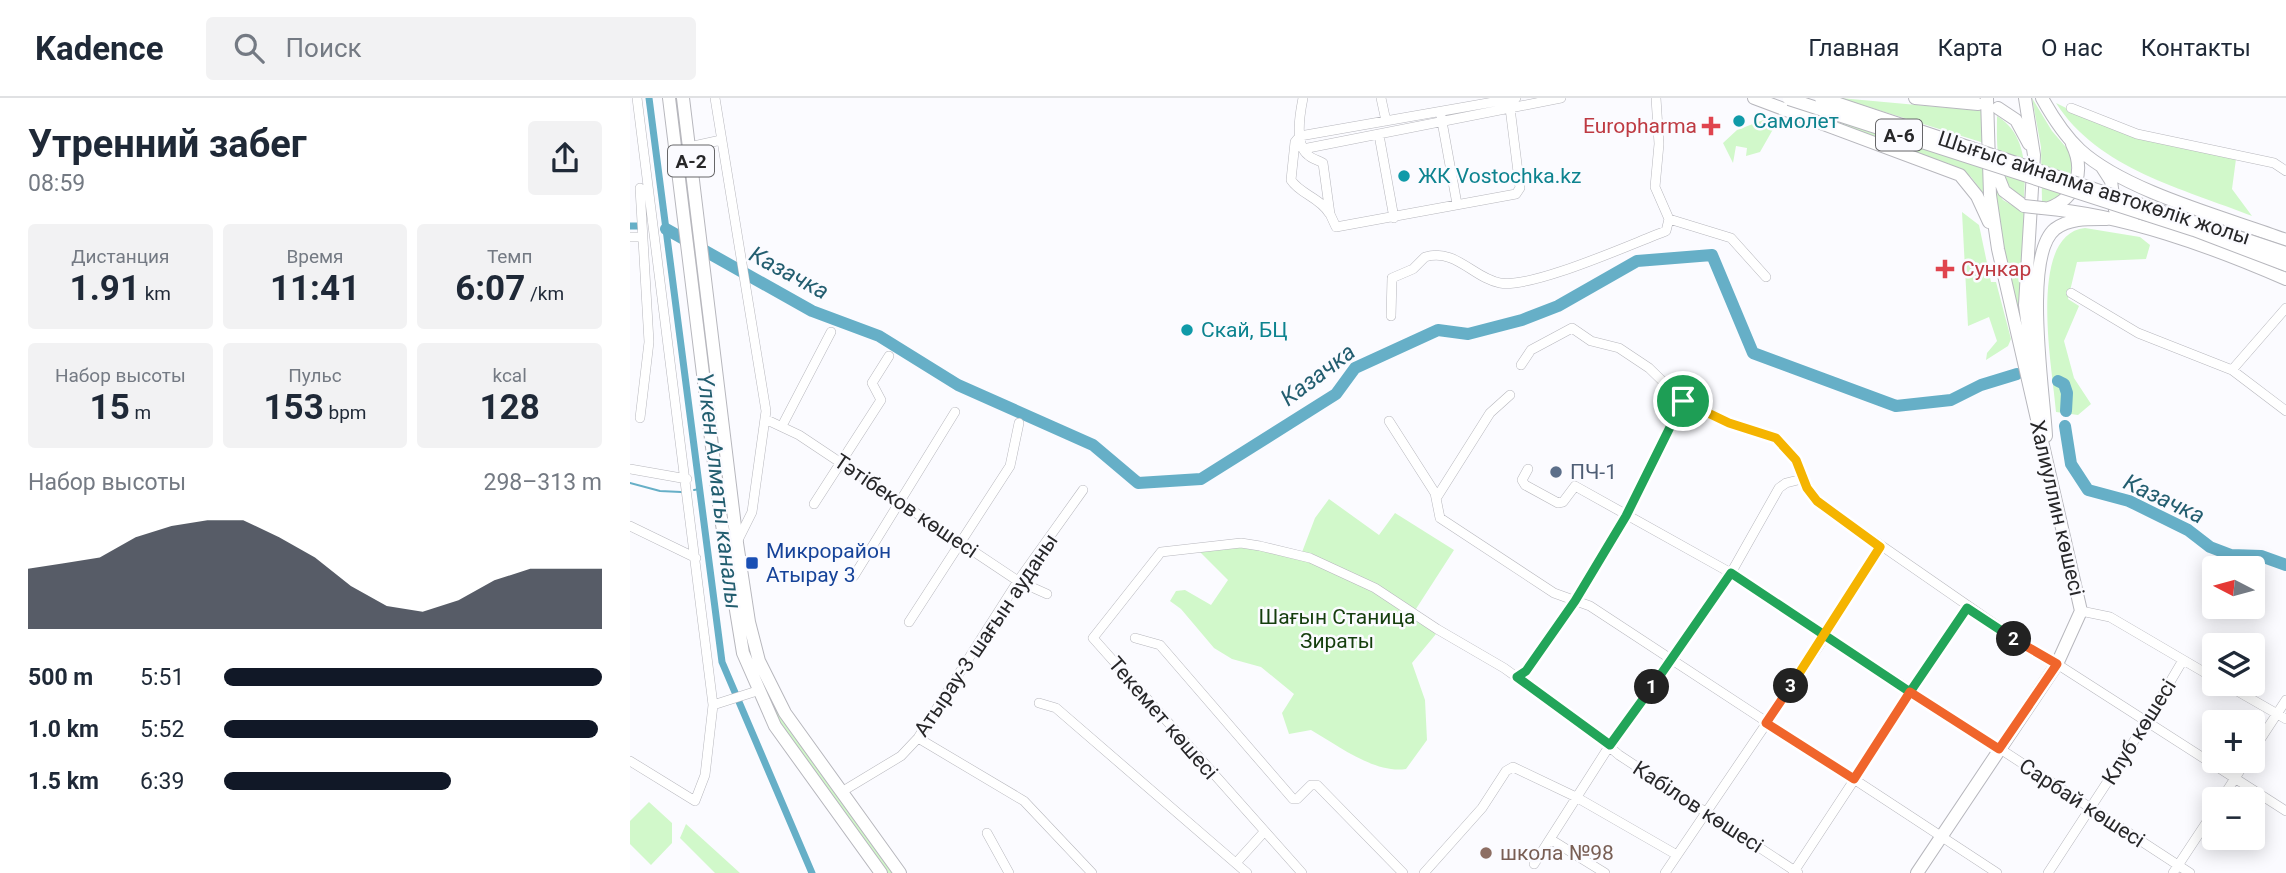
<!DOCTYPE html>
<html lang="ru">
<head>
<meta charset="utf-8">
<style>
  :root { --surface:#fff; --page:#f2f2f3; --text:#1f2937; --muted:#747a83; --line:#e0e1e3; --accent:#111827 }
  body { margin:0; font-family:Roboto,sans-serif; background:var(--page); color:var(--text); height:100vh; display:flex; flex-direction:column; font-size:26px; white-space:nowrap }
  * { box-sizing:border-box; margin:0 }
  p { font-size:23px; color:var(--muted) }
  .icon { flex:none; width:38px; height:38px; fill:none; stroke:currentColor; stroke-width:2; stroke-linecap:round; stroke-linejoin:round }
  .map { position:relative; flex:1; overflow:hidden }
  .side { display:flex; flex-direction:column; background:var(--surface); width:630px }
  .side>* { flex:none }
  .needle { width:46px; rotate:276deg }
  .buttons { position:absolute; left:1572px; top:458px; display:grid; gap:14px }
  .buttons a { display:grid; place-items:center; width:63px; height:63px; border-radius:7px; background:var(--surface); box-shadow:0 4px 18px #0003; font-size:35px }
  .pin { position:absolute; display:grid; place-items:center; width:60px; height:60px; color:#fff; margin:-30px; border:4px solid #fff; border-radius:50%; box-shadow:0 2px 7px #0007 }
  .km { position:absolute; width:35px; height:35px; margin:-18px; border-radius:50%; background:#222; color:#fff; font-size:19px; line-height:35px; text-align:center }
  .round { display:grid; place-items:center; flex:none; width:74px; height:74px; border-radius:7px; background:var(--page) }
  .overview { display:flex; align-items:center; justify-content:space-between; height:119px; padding:0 28px }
  h1 { font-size:38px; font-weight:700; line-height:52px }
  .metrics { display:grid; grid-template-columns:repeat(3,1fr); gap:10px; height:119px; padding:7px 28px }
  .metrics div { display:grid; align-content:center; border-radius:7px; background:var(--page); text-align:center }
  .metrics b { font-size:35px; font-weight:700 }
  .metrics small { font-size:19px; font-weight:400 }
  .metrics p { font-size:19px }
  .chart { height:196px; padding:14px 28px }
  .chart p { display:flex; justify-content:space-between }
  .chart svg { width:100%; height:126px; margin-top:7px; fill:var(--accent); opacity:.7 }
  ul { padding:0 28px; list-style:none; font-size:23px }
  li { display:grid; grid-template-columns:112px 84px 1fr; align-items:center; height:52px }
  li i { height:18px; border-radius:9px; background:var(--accent) }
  header { display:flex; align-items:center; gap:42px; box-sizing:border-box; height:98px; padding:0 35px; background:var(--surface); border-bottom:2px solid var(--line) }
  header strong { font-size:33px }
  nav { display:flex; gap:38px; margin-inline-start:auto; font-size:24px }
  .search { width:490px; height:63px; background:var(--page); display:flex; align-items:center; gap:18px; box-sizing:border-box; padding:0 24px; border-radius:7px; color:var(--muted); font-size:26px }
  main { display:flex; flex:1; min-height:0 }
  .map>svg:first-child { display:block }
  .green { fill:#d1f8ca }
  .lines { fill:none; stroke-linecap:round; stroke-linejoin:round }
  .stream { stroke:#66afc7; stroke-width:2 }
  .canal { stroke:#66afc7; stroke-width:7 }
  .river { stroke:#66afc7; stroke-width:12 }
  .minor-casing { stroke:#b7b7bd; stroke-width:10 }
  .major-casing { stroke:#b7b7bd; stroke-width:14 }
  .minor { stroke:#fff; stroke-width:9 }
  .major { stroke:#fff; stroke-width:12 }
  .major-bridge-casing { stroke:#b7b7bd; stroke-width:14; stroke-linecap:butt }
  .major-bridge { stroke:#fff; stroke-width:12 }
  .split-1-casing { stroke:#fff; stroke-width:14 }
  .split-2-casing { stroke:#fff; stroke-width:14 }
  .split-3-casing { stroke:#fff; stroke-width:14 }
  .split-4-casing { stroke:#fff; stroke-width:14 }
  .split-1 { stroke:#22a559; stroke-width:9 }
  .split-2 { stroke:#22a559; stroke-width:9 }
  .split-3 { stroke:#f0652b; stroke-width:9 }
  .split-4 { stroke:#f5b400; stroke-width:9 }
  .culture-dot { fill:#0f9aa8; stroke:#fbfbff; stroke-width:2.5 }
  .health-dot { fill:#e0444e; stroke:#fbfbff; stroke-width:2.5 }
  .service-dot { fill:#5c6f8a; stroke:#fbfbff; stroke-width:2.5 }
  .transit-dot { fill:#1a4fb4; stroke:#fbfbff; stroke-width:2.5 }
  .education-dot { fill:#8d6e63; stroke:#fbfbff; stroke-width:2.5 }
  .labels { text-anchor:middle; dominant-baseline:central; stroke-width:5; stroke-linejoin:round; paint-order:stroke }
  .shield { fill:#fbfbff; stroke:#676769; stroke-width:2 }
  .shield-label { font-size:19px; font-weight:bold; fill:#272729 }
  .culture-label { font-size:21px; fill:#0d838f; stroke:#fbfbff; text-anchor:start }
  .health-label { font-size:21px; fill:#be3a42; stroke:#fbfbff; text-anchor:end }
  .street-label { font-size:21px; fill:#272729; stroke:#fbfbff }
  .service-label { font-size:21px; fill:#4e5e75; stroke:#fbfbff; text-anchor:start }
  .transit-label { font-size:21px; fill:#164399; stroke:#fbfbff; text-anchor:start }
  .park-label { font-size:21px; fill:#153e0d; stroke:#fbfbff }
  .education-label { font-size:21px; fill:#785e54; stroke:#fbfbff; text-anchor:start }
  .water-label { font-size:23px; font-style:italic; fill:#225d6f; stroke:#fbfbff }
</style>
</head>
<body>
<header>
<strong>Kadence</strong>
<div class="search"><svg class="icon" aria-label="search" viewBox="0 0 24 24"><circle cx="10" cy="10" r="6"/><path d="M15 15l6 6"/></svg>Поиск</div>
<nav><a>Главная</a><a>Карта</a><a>О нас</a><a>Контакты</a></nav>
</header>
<main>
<section class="side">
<div class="overview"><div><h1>Утренний забег</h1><p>08:59</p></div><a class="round"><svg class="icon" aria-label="share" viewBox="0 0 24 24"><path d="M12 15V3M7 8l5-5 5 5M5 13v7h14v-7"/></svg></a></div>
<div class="metrics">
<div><p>Дистанция</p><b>1.91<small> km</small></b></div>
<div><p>Время</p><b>11:41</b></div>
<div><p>Темп</p><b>6:07<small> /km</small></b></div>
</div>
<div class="metrics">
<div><p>Набор высоты</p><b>15<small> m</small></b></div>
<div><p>Пульс</p><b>153<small> bpm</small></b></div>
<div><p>kcal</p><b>128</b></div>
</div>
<div class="chart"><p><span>Набор высоты</span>298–313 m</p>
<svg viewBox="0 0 160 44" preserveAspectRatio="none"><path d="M0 44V23L10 21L20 19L30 12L40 8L50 6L60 6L70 12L80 19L90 29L100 36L110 38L120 34L130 27L140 23L150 23L160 23V44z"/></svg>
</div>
<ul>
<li><b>500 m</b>5:51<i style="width:100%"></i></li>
<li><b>1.0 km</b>5:52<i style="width:99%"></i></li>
<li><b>1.5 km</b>6:39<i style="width:60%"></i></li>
</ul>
</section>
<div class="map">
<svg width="1656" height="775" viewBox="0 0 1656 775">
  <rect width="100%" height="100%" fill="#fbfbff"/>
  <path class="green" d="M1210,0L1353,13L1354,45Z
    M1402,0L1422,33L1441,55L1442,88L1422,105L1412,104L1411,49Z
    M1426,5C1489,37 1537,47 1606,61L1602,91L1622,118C1554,91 1468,71 1426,5Z
    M48,7L129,579C166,649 218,710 263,775H256L150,630L112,542L44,8Z
    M1156,7L1355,68L1356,99L1341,79L1319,66L1237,40Z
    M1367,18C1396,36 1396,69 1394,100C1364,86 1367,45 1367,18Z
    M1136,21L1146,26L1130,54L1116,58L1117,50L1106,48L1103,65L1093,45L1107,32Z
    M1366,92L1373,102L1394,114L1392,231L1372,144Z
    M1332,114L1349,127L1361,184H1366L1381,241L1378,248L1356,262L1357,255L1367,243L1359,219L1338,228Z
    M1455,130L1510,139L1520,147L1516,161L1447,164L1438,201L1449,208L1434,243L1444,280L1461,306L1448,317L1426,314C1423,273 1396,136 1455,130Z
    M699,401L749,437L765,415L824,452L784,514V518L806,536L782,565L795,602L797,642L776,671C745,676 707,647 681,632L659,636L652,615L664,596L631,569L602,561L584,550L551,511L540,503L546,493L555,492L581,507L598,482L567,451L617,449L669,462L685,420Z
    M19,704L42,725V745L21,767L0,746V723Z
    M56,726L110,775H85L50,740Z"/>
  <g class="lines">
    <path class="stream" d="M0,385L30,393L51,394
      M64,392L69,391"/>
    <path class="canal" d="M19,0L92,564L182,775
      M0,128H8"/>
    <path class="river" d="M36,131L182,213L249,238L328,287L463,347L508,385L571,381L706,296L725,270L808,232L838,236L892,222L928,208L1007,163L1082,157L1123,255L1266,308L1321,302L1351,287L1387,276
      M1428,283L1434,286L1437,295L1436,313
      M1435,328L1441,366L1458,392L1499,403L1558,432L1580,449L1601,457L1631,458L1656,467"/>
    <g class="minor-casing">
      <path id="minor" d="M7,0L83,607L127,593
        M85,0L136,313L122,414L107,444
        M673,0C670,15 664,46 678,57C682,61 688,62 693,65L700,116L706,129L886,96L890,90L880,10
        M751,0L756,23
        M1441,10L1507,36L1644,65L1656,73
        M811,18L827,106
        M749,37L764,120
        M59,49L91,42
        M673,51L931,0
        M10,90L19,244L10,320
        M699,115C689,99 670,96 661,82L665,44L670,38L886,0
        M1039,121L1101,140L1136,179
        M0,139H12
        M1441,195L1508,235L1602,272L1656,313
        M761,218L762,180L783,171L795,159C826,150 843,180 870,185C902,191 1001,146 1036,133L1039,121L1025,89L1029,46L1026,0
        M891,267L901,252L942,230L961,243L989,250L1019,270L1053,303L1099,325L1146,340L1166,362L1177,390L1187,403L1412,559L1427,566L1656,713
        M1602,272L1656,210
        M135,321L169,337L388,483L417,496
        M759,323L805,395L810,420L924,495L960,508L1367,775
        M153,326L201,234
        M0,371L57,381
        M898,371L892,382L895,387L928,405L933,404L945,388L1101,475L1560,775
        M807,399L860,315L880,297
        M184,406L251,302L242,285L259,258
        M0,428L66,460
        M224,478L325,314
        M1451,513L1480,519L1584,580
        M279,524L380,368L389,325
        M505,540L530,547L663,701H667L681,687H687L773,775
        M886,579L896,573L945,503L996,417L1053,303
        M1595,586L1656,621
        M409,605L426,610L617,775
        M288,640L394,703L462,775
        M1622,654L1656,602
        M0,663L65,703L75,677L83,607
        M213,693L271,658L288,640L388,483L453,392
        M1591,702L1616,663
        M357,735L379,775
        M920,741L975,775
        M606,765L634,734
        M904,766L980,647L1101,475L1149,390L1156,385L1172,381
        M672,775L463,540L531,454L611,445L630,448L680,460L745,490L807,531L874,570L956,629L989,657L1168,775
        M794,775L852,710L876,673L883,669L946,699L1047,757
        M1035,775L1189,548L1250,449
        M1163,775L1337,510
        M1418,775L1517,623L1553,562
        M1543,775L1584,713"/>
    </g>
    <g class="major-casing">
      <path id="major" d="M39,0L90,414L113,555L145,628L251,775
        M53,0L107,445L119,524L129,563L155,615L270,775
        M1124,0L1330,77L1347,98L1359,124
        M1285,0L1348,6
        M1395,0L1404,57L1395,207L1405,282
        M1412,0C1422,18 1435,38 1450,52C1496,94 1597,120 1656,142
        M1368,10L1386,22L1399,46
        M1364,68L1374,93L1394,108
        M1472,69L1481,83L1485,112L1502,121
        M1412,110C1495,117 1580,148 1656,181
        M1419,110C1447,100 1455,72 1442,46
        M1416,338C1414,295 1392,158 1425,131C1440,120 1459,121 1477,121
        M1287,775L1427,566L1451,513L1368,151L1360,97L1357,0"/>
    </g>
    <use href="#minor" class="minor"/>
    <use href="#major" class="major"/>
    <g class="major-bridge-casing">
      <path id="major-bridge" d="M1191,0L1656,155
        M1159,1L1564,132L1656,167
        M1394,108L1412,110"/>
    </g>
    <use href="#major-bridge" class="major-bridge"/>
  </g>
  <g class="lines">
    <g class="split-1-casing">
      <path id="split-1" d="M1022,589L980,647L887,579L896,573L945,503L996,418L1053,303"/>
    </g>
    <g class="split-2-casing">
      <path id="split-2" d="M1022,589L1101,475L1280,594L1337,510L1384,541"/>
    </g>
    <g class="split-3-casing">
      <path id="split-3" d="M1161,588L1136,625L1224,681L1280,594L1369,651L1427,566L1384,541"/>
    </g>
    <g class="split-4-casing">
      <path id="split-4" d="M1053,303L1099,325L1146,340L1166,362L1177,390L1187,403L1250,449L1161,588"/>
    </g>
    <use href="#split-1" class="split-1"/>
    <use href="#split-2" class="split-2"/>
    <use href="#split-3" class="split-3"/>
    <use href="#split-4" class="split-4"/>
  </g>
  <g class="culture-dot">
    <circle cx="1109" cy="23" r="7"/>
    <circle cx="774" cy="78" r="7"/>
    <circle cx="557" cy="232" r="7"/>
  </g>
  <g class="health-dot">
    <path d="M1077.5 17.5h7v7h7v7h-7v7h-7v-7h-7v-7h7z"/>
    <path d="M1311.5 160.5h7v7h7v7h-7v7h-7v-7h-7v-7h7z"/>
  </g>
  <circle class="service-dot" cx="926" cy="374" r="7"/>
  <rect class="transit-dot" x="115" y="458" width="14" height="14" rx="3.5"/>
  <circle class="education-dot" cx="856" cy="755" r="7"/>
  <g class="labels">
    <g class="shield">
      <rect x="1246" y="21.5" width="46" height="31" rx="5"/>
      <rect x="38" y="47.5" width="46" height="31" rx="5"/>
    </g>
    <g class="shield-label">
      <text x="1269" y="37">A-6</text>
      <text x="61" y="63">A-2</text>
    </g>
    <g class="culture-label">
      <text x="1123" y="23">Самолет</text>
      <text x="788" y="78">ЖК Vostochka.kz</text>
      <text x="571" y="232">Скай, БЦ</text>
    </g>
    <g class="health-label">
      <text x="1067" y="28">Europharma</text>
      <text x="1331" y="171" text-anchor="start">Сункар</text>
    </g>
    <g class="street-label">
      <text transform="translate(1464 90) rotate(18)">Шығыс айналма автокөлік жолы</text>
      <text transform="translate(276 408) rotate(34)">Тәтібеков көшесі</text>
      <text transform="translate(1427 410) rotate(77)">Халиуллин көшесі</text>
      <text transform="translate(356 537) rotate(-56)">Атырау-3 шағын ауданы</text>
      <text transform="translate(533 620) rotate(49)">Текемет көшесі</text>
      <text transform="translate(1509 634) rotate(-58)">Клуб көшесі</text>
      <text transform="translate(1452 705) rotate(33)">Сарбай көшесі</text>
      <text transform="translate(1068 709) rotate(33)">Кабілов көшесі</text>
    </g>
    <g class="service-label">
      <text x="940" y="374">ПЧ-1</text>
    </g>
    <g class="transit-label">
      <text x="136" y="453">Микрорайон<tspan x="136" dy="24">Атырау 3</tspan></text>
    </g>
    <g class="park-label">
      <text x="707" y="519">Шағын Станица<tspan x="707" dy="24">Зираты</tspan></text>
    </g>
    <g class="education-label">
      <text x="870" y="755">школа №98</text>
    </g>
    <g class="water-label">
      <text transform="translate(159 175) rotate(28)">Казачка</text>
      <text transform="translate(688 277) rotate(-37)">Казачка</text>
      <text transform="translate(89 393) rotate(83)">Үлкен Алматы каналы</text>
      <text transform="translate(1534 401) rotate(25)">Казачка</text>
    </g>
  </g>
</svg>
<div class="buttons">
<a><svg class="needle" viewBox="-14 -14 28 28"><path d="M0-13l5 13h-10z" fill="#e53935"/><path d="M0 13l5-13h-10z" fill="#747a83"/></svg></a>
<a><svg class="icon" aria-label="layers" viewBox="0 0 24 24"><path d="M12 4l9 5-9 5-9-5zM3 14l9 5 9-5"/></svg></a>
<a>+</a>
<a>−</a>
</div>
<div class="pin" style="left:1053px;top:303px;background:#1e9e55"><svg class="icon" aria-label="arrive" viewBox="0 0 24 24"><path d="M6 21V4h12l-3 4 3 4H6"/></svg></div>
<b class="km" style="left:1022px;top:589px">1</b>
<b class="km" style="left:1384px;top:541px">2</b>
<b class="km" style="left:1161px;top:588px">3</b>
</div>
</main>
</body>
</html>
